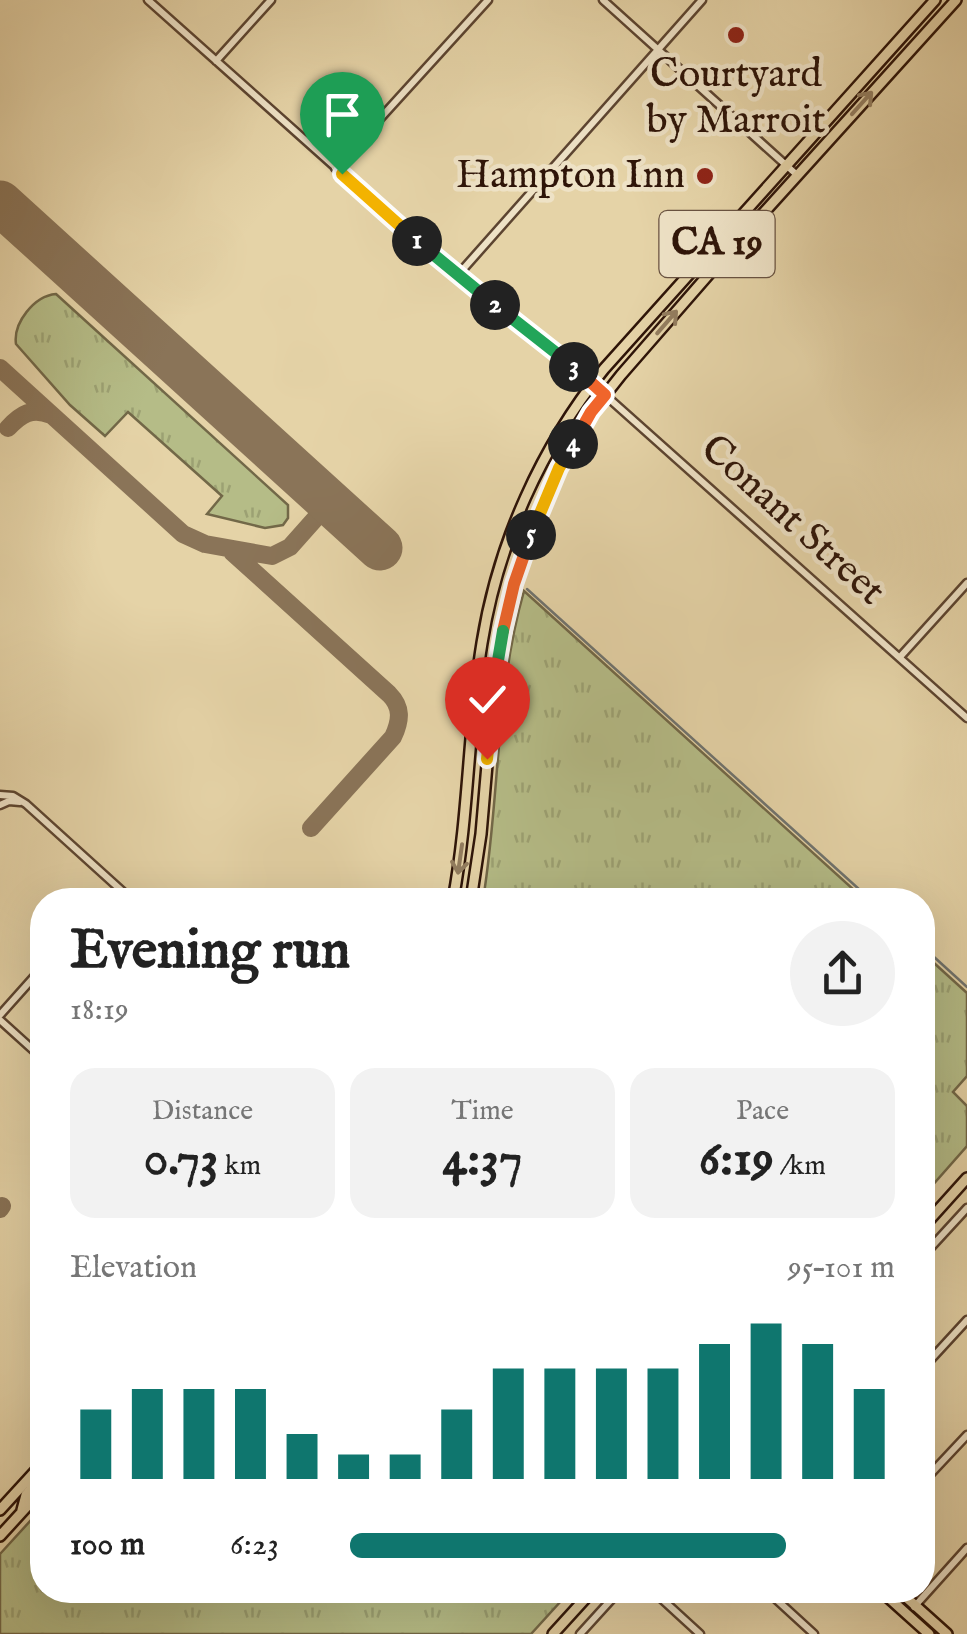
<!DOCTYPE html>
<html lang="en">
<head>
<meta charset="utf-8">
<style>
  :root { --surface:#fff; --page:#f2f2f2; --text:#222; --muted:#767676; --accent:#0f766e }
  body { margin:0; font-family:"IM FELL English",serif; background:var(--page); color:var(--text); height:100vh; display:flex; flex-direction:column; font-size:38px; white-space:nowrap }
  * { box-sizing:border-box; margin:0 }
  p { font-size:32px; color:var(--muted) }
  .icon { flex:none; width:55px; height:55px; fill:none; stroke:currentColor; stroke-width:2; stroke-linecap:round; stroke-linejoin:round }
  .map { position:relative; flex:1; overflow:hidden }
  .drawer { position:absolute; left:30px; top:888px; width:905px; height:715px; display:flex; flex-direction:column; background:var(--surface); border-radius:40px; box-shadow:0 10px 40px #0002 }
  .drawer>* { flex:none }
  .pin { position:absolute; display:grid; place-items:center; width:85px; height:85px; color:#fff; margin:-102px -42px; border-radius:50% 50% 50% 0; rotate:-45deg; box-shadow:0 0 10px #0007 }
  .pin .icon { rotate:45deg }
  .km { position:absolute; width:50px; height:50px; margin:-25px; border-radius:50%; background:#222; color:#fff; font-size:28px; line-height:50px; text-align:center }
  .round { display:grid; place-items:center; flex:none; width:105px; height:105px; border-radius:52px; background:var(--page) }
  .summary { display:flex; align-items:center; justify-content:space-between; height:170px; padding:0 40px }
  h1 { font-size:55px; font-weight:700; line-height:75px }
  .figures { display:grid; grid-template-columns:repeat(3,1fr); gap:15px; height:170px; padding:10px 40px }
  .figures div { display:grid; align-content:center; border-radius:25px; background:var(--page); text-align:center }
  .figures b { font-size:50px; font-weight:700 }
  .figures small { font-size:28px; font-weight:400 }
  .figures p { font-size:28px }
  .chart { height:280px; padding:20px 40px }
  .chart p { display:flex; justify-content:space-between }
  .chart svg { width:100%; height:180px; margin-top:10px; stroke:var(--accent); stroke-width:6 }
  ul { padding:0 40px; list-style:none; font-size:32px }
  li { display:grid; grid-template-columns:160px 120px 1fr; align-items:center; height:75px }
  li i { height:25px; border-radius:12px; background:var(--accent) }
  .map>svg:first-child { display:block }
  .grass { fill:url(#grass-tufts); stroke:#726848; stroke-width:2.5 }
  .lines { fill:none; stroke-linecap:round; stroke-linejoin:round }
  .stream { stroke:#70746f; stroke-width:2.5 }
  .taxiway { stroke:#8a7458; stroke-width:18 }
  .runway { stroke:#8a7458; stroke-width:45 }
  .minor-casing { stroke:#5c4430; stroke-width:11 }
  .major-casing { stroke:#2e1408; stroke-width:14 }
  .minor { stroke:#eee2c6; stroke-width:6 }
  .major { stroke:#e5d3a7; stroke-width:9 }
  .oneway { stroke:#937d5f }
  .split-1-casing { stroke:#fff; stroke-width:20 }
  .split-2-casing { stroke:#fff; stroke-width:20 }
  .split-3-casing { stroke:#fff; stroke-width:20 }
  .split-4-casing { stroke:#fff; stroke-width:20 }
  .split-5-casing { stroke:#fff; stroke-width:20 }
  .split-6-casing { stroke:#fff; stroke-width:20 }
  .split-7-casing { stroke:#fff; stroke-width:20 }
  .split-8-casing { stroke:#fff; stroke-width:20 }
  .split-1 { stroke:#f5b400; stroke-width:12 }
  .split-2 { stroke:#22a559; stroke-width:12 }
  .split-3 { stroke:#22a559; stroke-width:12 }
  .split-4 { stroke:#f0652b; stroke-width:12 }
  .split-5 { stroke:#f5b400; stroke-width:12 }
  .split-6 { stroke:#f0652b; stroke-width:12 }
  .split-7 { stroke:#22a559; stroke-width:12 }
  .split-8 { stroke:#f5b400; stroke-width:12 }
  .poi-dot { fill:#8f2418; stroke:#eee2c6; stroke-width:4 }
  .labels { text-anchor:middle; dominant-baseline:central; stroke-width:9; stroke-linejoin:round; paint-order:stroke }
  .shield { fill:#eee2c6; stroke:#685241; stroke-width:2.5 }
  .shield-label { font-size:38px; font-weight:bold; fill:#2e1408 }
  .poi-label { font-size:40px; fill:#2e1408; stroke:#eee2c6 }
  .street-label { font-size:40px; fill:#2e1408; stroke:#eee2c6 }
</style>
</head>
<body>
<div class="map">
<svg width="967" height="1634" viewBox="0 0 967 1634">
  <defs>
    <pattern id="grass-tufts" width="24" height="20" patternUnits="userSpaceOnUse" patternTransform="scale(2.5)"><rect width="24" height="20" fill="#b5bc87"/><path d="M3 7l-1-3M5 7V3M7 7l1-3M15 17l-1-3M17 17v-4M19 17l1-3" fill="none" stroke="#9ca173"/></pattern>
  </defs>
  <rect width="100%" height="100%" fill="#e5d3a7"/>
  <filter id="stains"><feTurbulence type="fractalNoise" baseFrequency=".002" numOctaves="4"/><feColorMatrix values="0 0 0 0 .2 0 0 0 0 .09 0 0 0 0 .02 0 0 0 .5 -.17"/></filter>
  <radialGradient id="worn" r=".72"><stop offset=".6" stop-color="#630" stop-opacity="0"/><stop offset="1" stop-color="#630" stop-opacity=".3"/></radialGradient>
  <path class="grass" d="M56,294L288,505V518L283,525L265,528L207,514L222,496L128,412L105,436L70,405L16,344C13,323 34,296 56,294Z
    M524,591L865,900H483C500,797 495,692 524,591Z
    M923,953L967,993V1076L953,1092L967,1106V1146L923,1196Z
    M42,1508V1590H571L531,1634H0V1554Z"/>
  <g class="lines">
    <path class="stream" d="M527,589L871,900
      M922,946L967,987"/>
    <path class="taxiway" d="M0,368L183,534L205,544L272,556L290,547L330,502
      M8,428C21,414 32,407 51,415
      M232,552L389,694C402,707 401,720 393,737L311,828
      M0,1209L2,1206"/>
    <path class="runway" d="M0,203L380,548"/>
    <g class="minor-casing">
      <path id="minor" d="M148,0L454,273L576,369L967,718
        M603,0L797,175
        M216,61L271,0
        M335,168L488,0
        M457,276L702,0
        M900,657L967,583
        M0,795L13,796L26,804L132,900
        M0,805L9,801L20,802
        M116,900L126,895
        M0,1015L42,968
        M0,1020L42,1058
        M922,1257L967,1208
        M922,1369L967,1320
        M922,1483L967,1435
        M652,1590L700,1634
        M766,1590L814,1634
        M914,1607L967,1548
        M580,1634L620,1590"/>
    </g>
    <g class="major-casing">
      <path id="major" d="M453,900C469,815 468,728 482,643C498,543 541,447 604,369L935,0
        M471,900L481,834L494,684L500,645L522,560L562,461L591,413L621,375L730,250L956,0
        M922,1228L967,1178
        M0,1510L42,1464
        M22,1510L26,1495L42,1477
        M0,1536L42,1490
        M880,1590L929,1634
        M898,1590L947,1634
        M553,1634L593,1590"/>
    </g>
    <use href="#minor" class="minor"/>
    <use href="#major" class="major"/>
  </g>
  <defs><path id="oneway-shaft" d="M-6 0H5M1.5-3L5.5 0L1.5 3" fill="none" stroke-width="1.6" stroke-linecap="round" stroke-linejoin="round" transform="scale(2.5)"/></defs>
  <g class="oneway">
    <use href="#oneway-shaft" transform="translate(862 103) rotate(-48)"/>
    <use href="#oneway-shaft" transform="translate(667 322) rotate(-49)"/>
    <use href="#oneway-shaft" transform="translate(460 859) rotate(98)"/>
  </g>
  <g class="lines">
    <g class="split-1-casing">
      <path id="split-1" d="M342,174L417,241"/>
    </g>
    <g class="split-2-casing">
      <path id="split-2" d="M417,241L495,305"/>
    </g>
    <g class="split-3-casing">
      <path id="split-3" d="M495,305L574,367"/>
    </g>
    <g class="split-4-casing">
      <path id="split-4" d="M573,444L591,412L605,395L574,367"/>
    </g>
    <g class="split-5-casing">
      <path id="split-5" d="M531,535L559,468L573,444"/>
    </g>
    <g class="split-6-casing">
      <path id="split-6" d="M503,631L514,584L531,535"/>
    </g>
    <g class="split-7-casing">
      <path id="split-7" d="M490,731L494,684L503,631"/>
    </g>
    <g class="split-8-casing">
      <path id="split-8" d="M487,759L490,731"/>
    </g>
    <use href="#split-1" class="split-1"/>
    <use href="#split-2" class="split-2"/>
    <use href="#split-3" class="split-3"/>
    <use href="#split-4" class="split-4"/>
    <use href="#split-5" class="split-5"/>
    <use href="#split-6" class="split-6"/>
    <use href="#split-7" class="split-7"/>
    <use href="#split-8" class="split-8"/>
  </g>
  <g class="poi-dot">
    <circle cx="736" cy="35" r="10"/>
    <circle cx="705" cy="176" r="10"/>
  </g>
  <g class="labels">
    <rect class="shield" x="659.5" y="211" width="115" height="66" rx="8"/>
    <g class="shield-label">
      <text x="717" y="244">CA 19</text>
    </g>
    <g class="poi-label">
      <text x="736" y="75">Courtyard<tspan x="736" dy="46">by Marroit</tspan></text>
      <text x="685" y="176" text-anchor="end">Hampton Inn</text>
    </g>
    <g class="street-label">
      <text transform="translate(792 521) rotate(42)">Conant Street</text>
    </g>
  </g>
  <rect width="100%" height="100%" filter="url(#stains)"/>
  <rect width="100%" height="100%" fill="url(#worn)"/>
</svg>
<div class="pin" style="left:342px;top:174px;background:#1e9e55"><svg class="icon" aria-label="arrive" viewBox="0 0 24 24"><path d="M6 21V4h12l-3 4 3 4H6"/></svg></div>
<div class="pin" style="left:487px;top:759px;background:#d93025"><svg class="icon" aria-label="check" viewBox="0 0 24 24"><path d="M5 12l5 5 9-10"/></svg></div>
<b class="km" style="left:417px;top:241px">1</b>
<b class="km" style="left:495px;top:305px">2</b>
<b class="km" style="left:574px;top:367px">3</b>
<b class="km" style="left:573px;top:444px">4</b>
<b class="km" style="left:531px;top:535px">5</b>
<section class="drawer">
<div class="summary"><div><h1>Evening run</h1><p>18:19</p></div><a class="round"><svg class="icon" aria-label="share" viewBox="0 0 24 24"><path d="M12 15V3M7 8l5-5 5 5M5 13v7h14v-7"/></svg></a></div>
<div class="figures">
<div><p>Distance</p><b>0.73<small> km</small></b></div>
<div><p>Time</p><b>4:37</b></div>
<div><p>Pace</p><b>6:19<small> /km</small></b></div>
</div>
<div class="chart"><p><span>Elevation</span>95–101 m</p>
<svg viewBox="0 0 160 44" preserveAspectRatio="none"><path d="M5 44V27M15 44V22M25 44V22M35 44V22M45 44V33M55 44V38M65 44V38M75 44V27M85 44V17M95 44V17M105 44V17M115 44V17M125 44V11M135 44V6M145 44V11M155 44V22"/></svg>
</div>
<ul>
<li><b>100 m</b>6:23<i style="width:80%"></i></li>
</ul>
</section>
</div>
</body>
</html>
